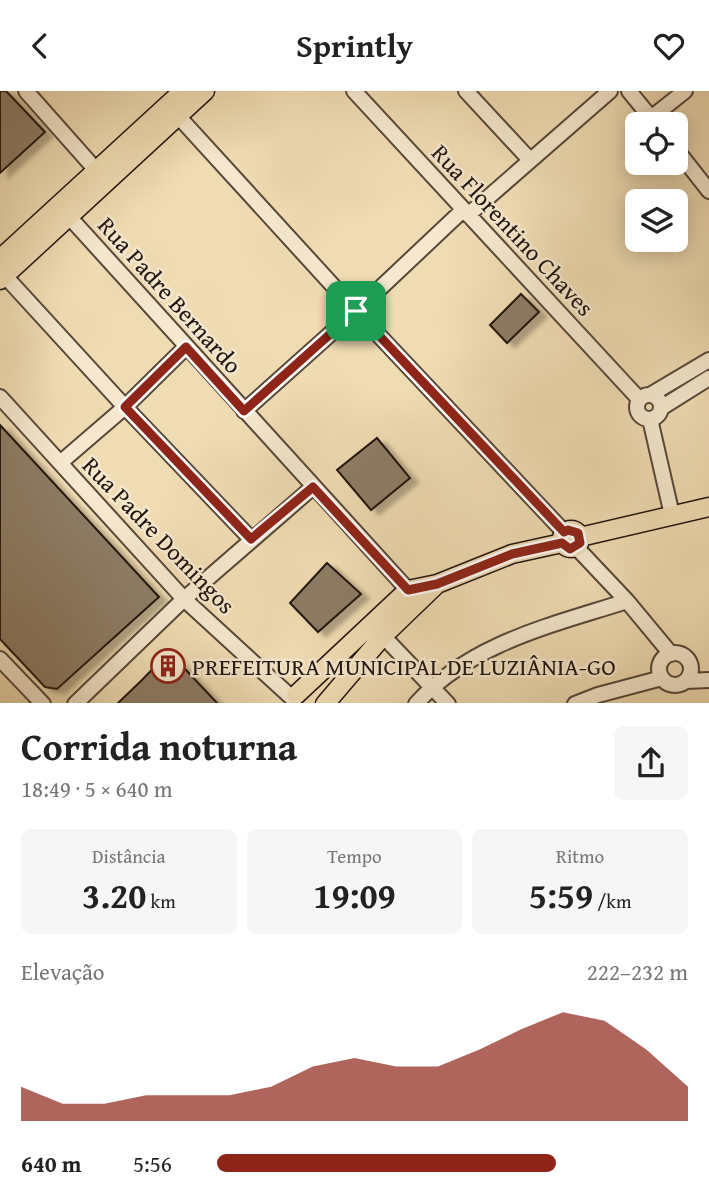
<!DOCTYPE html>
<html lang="pt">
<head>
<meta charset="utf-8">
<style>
  :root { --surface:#fff; --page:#f6f6f6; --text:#222; --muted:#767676; --accent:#8f2418 }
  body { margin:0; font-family:"Gentium Book Plus",serif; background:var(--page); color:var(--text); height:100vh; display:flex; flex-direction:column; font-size:26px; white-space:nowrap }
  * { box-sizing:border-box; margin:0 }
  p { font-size:23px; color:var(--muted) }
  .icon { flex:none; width:38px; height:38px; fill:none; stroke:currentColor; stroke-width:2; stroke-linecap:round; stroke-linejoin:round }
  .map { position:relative; height:612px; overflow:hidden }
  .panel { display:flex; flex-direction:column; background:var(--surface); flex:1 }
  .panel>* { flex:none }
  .tools { position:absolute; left:625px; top:21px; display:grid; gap:14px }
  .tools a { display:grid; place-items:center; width:63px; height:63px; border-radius:10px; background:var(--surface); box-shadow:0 4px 18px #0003; font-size:35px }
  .pin { position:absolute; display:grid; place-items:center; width:60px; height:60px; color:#fff; margin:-30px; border-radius:14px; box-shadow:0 4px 10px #0006 }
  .round { display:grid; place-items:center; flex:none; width:74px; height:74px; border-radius:10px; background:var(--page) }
  .overview { display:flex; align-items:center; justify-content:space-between; height:119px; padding:0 21px }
  h1 { font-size:38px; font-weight:800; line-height:52px }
  .figures { display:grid; grid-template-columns:repeat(3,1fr); gap:10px; height:119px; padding:7px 21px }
  .figures div { display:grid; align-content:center; border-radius:10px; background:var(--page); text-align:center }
  .figures b { font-size:35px; font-weight:800 }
  .figures small { font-size:19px; font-weight:400 }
  .figures p { font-size:19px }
  .chart { height:196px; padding:14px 21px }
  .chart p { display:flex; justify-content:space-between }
  .chart svg { width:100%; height:126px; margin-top:7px; fill:var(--accent); opacity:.7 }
  ul { padding:0 21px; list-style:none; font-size:23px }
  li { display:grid; grid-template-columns:112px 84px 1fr; align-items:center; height:52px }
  li i { height:18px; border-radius:9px; background:var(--accent) }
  header { display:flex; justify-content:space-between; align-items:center; height:91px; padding:0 21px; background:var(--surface); font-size:32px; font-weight:800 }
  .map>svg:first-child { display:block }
  .building { fill:#8d7c65; stroke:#221510; stroke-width:2; filter:url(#shadow) }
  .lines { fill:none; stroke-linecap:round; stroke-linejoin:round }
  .minor-casing { stroke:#564739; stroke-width:18 }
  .major-casing { stroke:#221510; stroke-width:21 }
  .minor { stroke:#f5e8ce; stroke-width:14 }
  .major { stroke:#f0dcb3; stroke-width:18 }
  .route-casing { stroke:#fff; stroke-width:14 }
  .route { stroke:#8f2418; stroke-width:9 }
  .labels { text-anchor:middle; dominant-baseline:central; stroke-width:5; stroke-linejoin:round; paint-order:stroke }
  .street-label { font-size:24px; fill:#221510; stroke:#f5e8ce }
  .poi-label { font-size:24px; fill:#221510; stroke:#f5e8ce; text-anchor:start }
</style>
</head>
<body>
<header><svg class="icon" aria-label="back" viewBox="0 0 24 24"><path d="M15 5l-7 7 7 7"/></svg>Sprintly<svg class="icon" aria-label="heart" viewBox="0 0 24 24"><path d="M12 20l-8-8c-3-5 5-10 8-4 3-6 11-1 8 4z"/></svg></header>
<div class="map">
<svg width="709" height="613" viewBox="0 0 709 613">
  <defs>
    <filter id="shadow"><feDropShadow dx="8" dy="4.5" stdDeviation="2" flood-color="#0004"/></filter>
  </defs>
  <rect width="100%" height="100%" fill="#f0dcb3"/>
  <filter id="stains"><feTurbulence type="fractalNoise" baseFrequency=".00286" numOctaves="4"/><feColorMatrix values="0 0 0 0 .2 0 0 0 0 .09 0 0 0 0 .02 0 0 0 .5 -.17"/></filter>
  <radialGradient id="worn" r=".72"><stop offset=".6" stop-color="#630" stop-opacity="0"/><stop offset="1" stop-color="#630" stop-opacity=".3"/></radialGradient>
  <path class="building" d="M0,0H6L45,41L0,82Z
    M521,203L539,221L507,252L490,234Z
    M0,334L159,506L57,598L45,596L0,548Z
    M377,347L410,387L371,419L337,379Z
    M327,472L361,503L318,541L290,512Z
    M169,561L218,613H117L142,589Z"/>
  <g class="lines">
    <g class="minor-casing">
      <path id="minor" d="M26,0L96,79
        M354,0L639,308
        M466,0L530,69
        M629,0L656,33
        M178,25L356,220L564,441
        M651,27L685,0
        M676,58L709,100
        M63,119L408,499
        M468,124L610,0
        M5,185L125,316L251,448
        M637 316a12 12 0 1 1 24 0a12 12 0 1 1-24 0Z
        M650,304L709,269
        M0,306L184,508L292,607
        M661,317L709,287
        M244,320L356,220L463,119
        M650,328L672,424
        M60,372L125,316L186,256
        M576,456L627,510L671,563
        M383,545L448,613
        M659 578a16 16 0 1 1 32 0a16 16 0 1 1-32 0Z
        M0,568L43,613
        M686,590L709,589
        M75,613L184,508L313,396
        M416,613C470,552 553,534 627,510
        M575,613L598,604L662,587"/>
    </g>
    <g class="major-casing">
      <path id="major" d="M0,168L183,0
        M0,189L205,0
        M562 448a9 9 0 1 1 18 0a9 9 0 1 1-18 0Z
        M580,446L709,416
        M296,604L408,499L437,493L512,463L562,452
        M325,613L383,545L437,493"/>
    </g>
    <use href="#minor" class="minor"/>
    <use href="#major" class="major"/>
  </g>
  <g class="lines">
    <g class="route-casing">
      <path id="route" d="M356,220L564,441L568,439L578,442L580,452L570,458L562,452L512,463L437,493L408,499L313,396L251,448L125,316L186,256L244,320Z"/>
    </g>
    <use href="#route" class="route"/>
  </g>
  <defs>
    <g id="building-ring" transform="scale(1.75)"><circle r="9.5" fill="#f5e8ce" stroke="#8f2418" stroke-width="1.5"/><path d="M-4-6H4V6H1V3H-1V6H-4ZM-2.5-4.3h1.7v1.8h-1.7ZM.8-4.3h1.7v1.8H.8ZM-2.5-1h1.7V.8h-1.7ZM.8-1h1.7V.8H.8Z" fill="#8f2418"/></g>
  </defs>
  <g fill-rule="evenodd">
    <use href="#building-ring" x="168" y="575"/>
  </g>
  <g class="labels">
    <g class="street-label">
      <text transform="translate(513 139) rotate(47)">Rua Florentino Chaves</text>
      <text transform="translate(170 204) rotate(48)">Rua Padre Bernardo</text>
      <text transform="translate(159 444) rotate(46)">Rua Padre Domingos</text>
    </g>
    <g class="poi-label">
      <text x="192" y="575">PREFEITURA MUNICIPAL DE LUZIÂNIA-GO</text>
    </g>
  </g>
  <rect width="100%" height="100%" filter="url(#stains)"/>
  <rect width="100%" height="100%" fill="url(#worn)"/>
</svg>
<div class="tools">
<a><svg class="icon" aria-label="locate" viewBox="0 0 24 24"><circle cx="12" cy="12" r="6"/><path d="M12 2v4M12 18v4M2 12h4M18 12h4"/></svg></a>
<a><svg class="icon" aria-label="layers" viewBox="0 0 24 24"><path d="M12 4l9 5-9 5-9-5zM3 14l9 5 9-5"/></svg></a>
</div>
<div class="pin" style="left:356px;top:220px;background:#1e9e55"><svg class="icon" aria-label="arrive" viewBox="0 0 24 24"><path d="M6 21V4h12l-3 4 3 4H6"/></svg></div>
</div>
<section class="panel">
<div class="overview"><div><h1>Corrida noturna</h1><p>18:49 · 5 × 640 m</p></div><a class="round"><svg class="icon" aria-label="share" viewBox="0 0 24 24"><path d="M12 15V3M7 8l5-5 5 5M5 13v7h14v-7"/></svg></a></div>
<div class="figures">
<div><p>Distância</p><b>3.20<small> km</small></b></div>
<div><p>Tempo</p><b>19:09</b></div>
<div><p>Ritmo</p><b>5:59<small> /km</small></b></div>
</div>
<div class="chart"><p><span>Elevação</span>222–232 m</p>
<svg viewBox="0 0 160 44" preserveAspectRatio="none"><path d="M0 44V32L10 38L20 38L30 35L40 35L50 35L60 32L70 25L80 22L90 25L100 25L110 19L120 12L130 6L140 9L150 19L160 32V44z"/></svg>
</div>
<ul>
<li><b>640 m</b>5:56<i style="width:72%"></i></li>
</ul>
</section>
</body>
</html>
